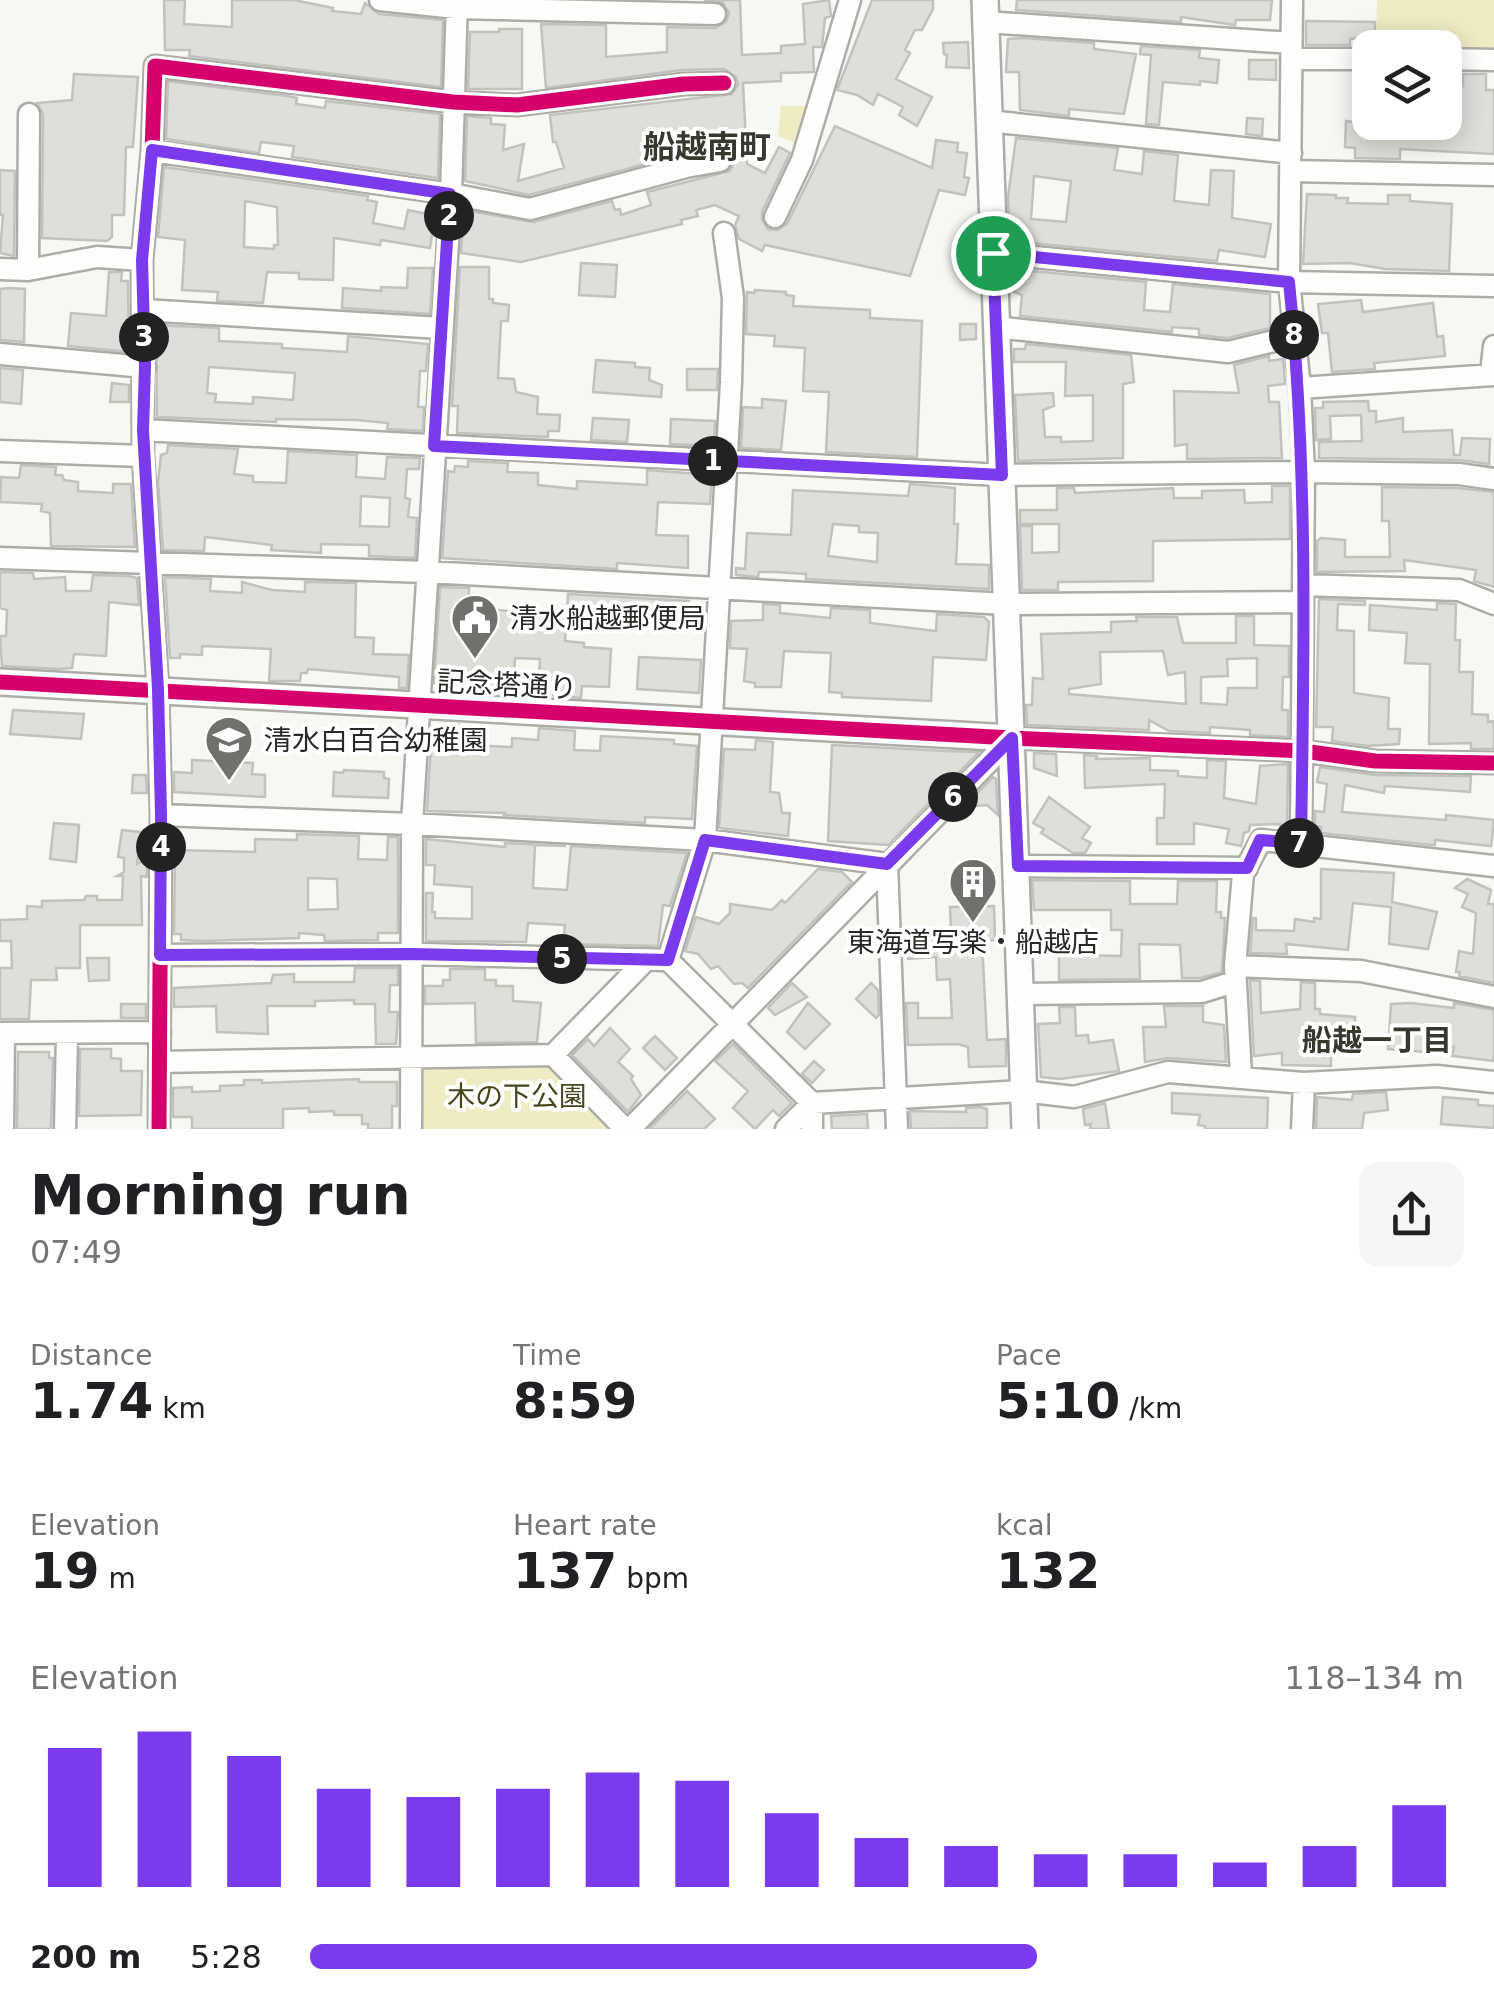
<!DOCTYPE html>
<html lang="en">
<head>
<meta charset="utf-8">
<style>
  :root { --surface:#fff; --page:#f6f6f6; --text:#202124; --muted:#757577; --accent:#7c3aed }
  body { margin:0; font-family:"DejaVu Sans","Noto Sans JP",sans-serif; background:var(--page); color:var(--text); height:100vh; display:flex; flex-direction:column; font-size:38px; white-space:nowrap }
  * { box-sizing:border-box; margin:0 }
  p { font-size:32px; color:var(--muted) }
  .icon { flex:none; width:55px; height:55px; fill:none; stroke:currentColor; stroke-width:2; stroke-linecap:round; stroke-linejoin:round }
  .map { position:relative; height:1129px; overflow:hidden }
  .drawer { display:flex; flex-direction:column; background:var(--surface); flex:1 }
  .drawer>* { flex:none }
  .fabs { position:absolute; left:1352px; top:30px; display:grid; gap:20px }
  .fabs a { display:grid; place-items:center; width:110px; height:110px; border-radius:20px; background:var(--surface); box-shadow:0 5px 25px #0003; font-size:50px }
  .pin { position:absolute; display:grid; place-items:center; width:85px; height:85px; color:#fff; margin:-42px; border:5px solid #fff; border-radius:50%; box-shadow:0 2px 10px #0007 }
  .km { position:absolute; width:50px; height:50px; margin:-25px; border-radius:50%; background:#222; color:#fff; font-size:28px; line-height:50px; text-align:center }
  .round { display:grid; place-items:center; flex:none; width:105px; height:105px; border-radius:20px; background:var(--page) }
  .overview { display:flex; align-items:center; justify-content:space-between; height:170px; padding:0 30px }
  h1 { font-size:55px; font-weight:700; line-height:75px }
  .metrics { display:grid; grid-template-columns:repeat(3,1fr); gap:15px; height:170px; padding:10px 30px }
  .metrics div { display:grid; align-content:center }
  .metrics b { font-size:50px; font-weight:700 }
  .metrics small { font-size:28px; font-weight:400 }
  .metrics p { font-size:28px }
  .chart { height:280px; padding:20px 30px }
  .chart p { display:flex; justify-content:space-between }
  .chart svg { width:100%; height:180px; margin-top:10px; stroke:var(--accent); stroke-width:6 }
  ul { padding:0 30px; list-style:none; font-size:32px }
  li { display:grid; grid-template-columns:160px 120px 1fr; align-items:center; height:75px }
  li i { height:25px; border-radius:12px; background:var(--accent) }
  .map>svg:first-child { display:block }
  .green { fill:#edecc3 }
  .building { fill:#dfdfd9; stroke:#c2c2bd; stroke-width:2.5; fill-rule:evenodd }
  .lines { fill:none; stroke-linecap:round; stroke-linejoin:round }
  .minor-casing { stroke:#adada8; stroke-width:25 }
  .tertiary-casing { stroke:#adada8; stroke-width:30 }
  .minor { stroke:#fefefd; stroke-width:20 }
  .tertiary { stroke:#fefefd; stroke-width:25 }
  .cycleway-casing { stroke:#fff; stroke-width:21 }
  .cycleway { stroke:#d6006c; stroke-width:15 }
  .route-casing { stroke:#fff; stroke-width:20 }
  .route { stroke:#7c3aed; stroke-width:12 }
  .labels { text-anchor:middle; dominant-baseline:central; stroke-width:8; stroke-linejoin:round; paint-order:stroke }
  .poi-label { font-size:28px; fill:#282824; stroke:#fff; text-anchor:start }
  .street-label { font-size:28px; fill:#282824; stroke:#fff }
  .park-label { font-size:28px; fill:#47451c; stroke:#fff }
  .neighbourhood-label { font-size:30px; font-weight:bold; fill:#39382e; stroke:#fff }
  .quarter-label { font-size:32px; font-weight:bold; fill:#39382e; stroke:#fff }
</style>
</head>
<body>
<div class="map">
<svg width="1494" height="1129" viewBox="0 0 1494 1129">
  <rect width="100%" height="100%" fill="#f8f8f2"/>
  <path class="green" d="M1377,0H1494V52L1445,51V48H1376Z
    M781,106H804L810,112L800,145L778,136Z
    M421,1064H551L614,1129H422Z"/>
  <path class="building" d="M164,0H185L184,24L232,27V0H294L333,8L332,11L361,14L365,3L379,14L443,20L441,87L189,56L190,50H165Z
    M704,0H740L742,55L781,53V46L805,44L803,4L829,0L831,16L825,18L822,47H813L814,72L781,73V81L743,83L747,164L765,173L779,147L790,153L762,212V219L768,229L777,230L787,224L835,126L932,168L936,140L958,143L957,152L967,153L964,177L969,178L965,195L939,190L910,276L765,245L762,251L739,239L735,225L739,216L715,205L696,210L698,216L681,220L682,224L521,262L461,253L464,210L533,222L612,201L615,210L620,209L621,215L651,205L647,192L730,171L734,160L731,153L718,147L683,154L529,195L465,181L467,116L491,118V124L505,125L503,150L524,144L518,181L564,168L556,142H553L550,115L732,94L738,84L736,77L724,69L682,70L546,88L541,24L606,25V57L667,52V27L715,28L726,22L729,13L723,3Z
    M872,0H933V9L922,30H915L905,50L910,53L896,79L932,97L917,126L899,115L903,107L878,94L873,105L857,95L837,90Z
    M1017,0H1272L1270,20H1236L1235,25L1181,17V22L1016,10Z
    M1306,21L1375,22V37L1350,39V45H1306Z
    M499,29H522V89H468L470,32H499Z
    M1023,38L1094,43V49L1136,54L1124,114L1069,109V116L1020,110L1019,72H1006L1008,39Z
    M968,42L969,68L946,67L947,55L944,54L943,43Z
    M1141,46L1200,50L1199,58L1219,60L1217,83L1200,81V85L1163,82L1159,125L1146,124L1151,55L1140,54Z
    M1249,60H1276V80L1249,79Z
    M74,74L138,77L133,147H126L124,215H112V237L107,241L42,238L43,114L37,103L72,100Z
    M1463,74H1486V90H1494V154L1400,149V159L1355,158V148L1345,147L1346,121L1354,122L1355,85L1370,86V122H1374V128L1445,127V86H1463Z
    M168,81L288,96L297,98L296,104L325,108L326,101L440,114L438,178L292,157L294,146L261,142L259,153L166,139Z
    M1247,118L1263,119L1262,136L1246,134Z
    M1016,138L1118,148L1114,170L1142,174L1144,151L1178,155L1174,201L1209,205L1211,170L1234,171L1232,218L1271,224L1265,257L1219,250L1217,261L1010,241L1008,197ZM1034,176L1071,181L1066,222L1031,219Z
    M164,167L368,196L367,200L377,202L373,223L404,229L408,210L427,214L428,210L436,212L435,236L432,235L430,248L381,240L380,245L334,238L333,280L299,279V273L267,272L263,303L217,301L218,292L182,290L185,240L158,237ZM245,201L277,207L278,245H274V249L244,247Z
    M0,170L15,171L14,256L0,253L3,215H0Z
    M1307,194L1336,195V198H1348L1347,203L1388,204V195H1410V201L1452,204L1449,271L1385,269L1350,263L1303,264Z
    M581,263L617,265L615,297L579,295Z
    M460,267H489V299H493V303L509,305L508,321H501L498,378L514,379L516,392L538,397L537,414L560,415L559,431H548V437L457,433L458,406H452Z
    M408,268H433L430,314L342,308L343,288L381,291V287L407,288Z
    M1012,269L1146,282L1144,310L1170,312L1173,284L1270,294V328L1227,338L1199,335V329L1172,327V332L1020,316L1022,295L1012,291Z
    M109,272H122L121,281H128L129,352L68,346L71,313L106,316Z
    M9,288L25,289L24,342L0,340V289Z
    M755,290L786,292V295L794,296L793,306L870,310V318L922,321L917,457L826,452L829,392L803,391L805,348L774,346L775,336L746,334L747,292L754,293Z
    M1361,300L1363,312L1433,303L1437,337L1443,336L1445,356L1374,363L1375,369L1332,372L1328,333H1322L1318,304Z
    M960,324H976V339L960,340Z
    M156,325L219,328V341L282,344V348L347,352L348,336L428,344L426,371H420L418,407H424L423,431L387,429L388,423L357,420L276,419V422L157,417ZM209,367L295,373L293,400L253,397V404L215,402L216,394L207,393Z
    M1026,344L1131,355L1134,382L1123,384V458L1018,461L1015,395L1053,393L1054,406L1043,410L1045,437H1061V442L1093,441V395L1065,396L1066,362H1014V349H1025Z
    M1269,356V361L1283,359L1285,384L1268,386L1269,402H1279L1282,458L1187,459V444L1175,446L1174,391L1239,393L1234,365Z
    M596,360L635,363V367L650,368L649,380L662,385L661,397L593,392Z
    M0,368L23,370L21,404L0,402Z
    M687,369H718L717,390H687Z
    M112,383L129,385V402H110Z
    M762,399L786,401L781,450L741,448L743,407L762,408Z
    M1368,401L1369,411H1376V422L1403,418V432L1452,430L1454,455H1460L1462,438L1490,439L1489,464L1459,460L1319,458V442L1362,441L1361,415L1330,416L1331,439L1316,440L1315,408H1323V402Z
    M593,418L629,420L627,442L591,440Z
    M671,419L715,421L714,446L670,444Z
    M168,445L238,449L234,474L253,476V482L286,483L288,451L357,455L356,477L385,479L387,457L420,458L419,469H407L405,498L410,499L408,517L417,518L415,558L369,556V545L321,544V553L271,550L272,545L205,537L204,551L163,550L158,483L161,455L167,453ZM361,496L390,498L389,527L360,526Z
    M468,461L508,463L507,472L538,473V485L577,489V481L647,485V470L712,475L710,504L658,502L656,535L688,536V568L617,563V569L442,558L448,471L454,472L455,466L468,467Z
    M21,465L56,467L55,475H62L64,480L78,482V491L113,493V484H131L135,547L51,546L50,513L41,511L42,504L0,502L1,477L19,478Z
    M910,484L955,488L954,524H958L956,564L989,565V589L806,579V574L775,572H759L758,577L736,575V568L745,569L747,533L791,535L793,490L908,496ZM833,524L859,526V532L878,533L877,562L828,556Z
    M1272,486H1290V539L1153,541V581L1058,582V590H1022L1020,526H1032V553L1059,552V524H1020V510H1057V488H1074L1075,493L1173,488L1174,498H1202V491L1244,490L1245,503L1272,502Z
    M1382,487L1458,488L1494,492V587L1474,581L1476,570L1404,560L1405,571L1317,572V541L1321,538L1345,540V557H1390L1389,521H1382Z
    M0,572L33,573L34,579L65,577L66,591H91L93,575L129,576L137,578L139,605L109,602L106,656L74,654L72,668L59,669L2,666L0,636H6L7,610L0,608Z
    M165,577L211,579L210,591L242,593V582L272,590L305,592V582L356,583L355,637L374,638L373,654L409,655L407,688H399V677L308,669L307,673H301L300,681H269L271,649L202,646V655L180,654V658H170Z
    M440,587L469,588L468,607L567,617L565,641L584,643V647L611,649L609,687L582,686L581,698L538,694L540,659L515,658L513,691H491V687H487V678L459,677L458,685L434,683Z
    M568,594L689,601L688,620L567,614Z
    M1319,599L1365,601V605L1338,604L1337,630L1354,631V693L1389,698L1388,729H1400L1399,744L1367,746L1332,741L1333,727H1316Z
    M1437,603L1456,604L1455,640H1460L1459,672H1473L1472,714L1488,715V722L1494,721V749H1471V743L1429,744L1430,664L1405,663L1407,633L1369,630L1370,605L1437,610Z
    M763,604L780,605V613L830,618L831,608L870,610V623L936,631L937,614L984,617L989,622L986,660L933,657L931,701L842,697V693L829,692L831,653L784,651L781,687H755V683L744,681L747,649L730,648L731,621L763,620Z
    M1236,616H1254V645L1289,646V677H1283L1282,710H1288V737L1250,735V730L1210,727V733L1169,731L1149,720V730L1027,725L1026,705H1032L1033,678L1043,679L1041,634L1111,632V622L1137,621L1136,617H1177L1183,643H1236ZM1163,651L1168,675L1185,672L1186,704L1069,694V689L1101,684L1100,652ZM1257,658V688H1228L1227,705L1201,703V677L1228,676L1227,659Z
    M639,657L701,660L699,693L637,689Z
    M13,710L84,714L81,739L10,734Z
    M459,725L472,726L470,745L512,747V738L538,740L539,728L575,731L574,750L600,751L601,736L674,740V744L697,746L692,819L645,817V823L504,815L505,813L427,811L432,727L458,730Z
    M756,740L773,742L770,792L779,793L782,813H790L788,836L719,828L724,749L755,750Z
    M832,745L945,751L979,752L888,845L828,841Z
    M1034,753L1056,754L1057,776L1034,768Z
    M1084,755L1097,756L1096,759L1150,758V770L1178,771V776L1207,778V760L1226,761L1224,798L1256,804L1260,766L1288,764L1287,829L1280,828V824L1250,825L1249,831L1244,833L1241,846L1226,843L1229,829L1194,823V844H1157V818H1164L1165,784L1085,788Z
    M192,760L253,763L252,774L265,775V797L174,792V772L192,773Z
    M1320,767L1375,775L1471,776L1470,792L1385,786L1384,793L1345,785L1342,812L1446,820V815L1494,820L1491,846L1435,840V845H1431L1321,833V827L1315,826V811L1324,812L1327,784L1317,782Z
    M344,770L384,772V778L389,779L388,798L333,796L334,772L343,773Z
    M133,775H146L147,793H132Z
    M993,777L996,779L998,815L987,805L975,806L970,801Z
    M1049,797L1090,827L1082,838L1091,843L1085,853H1073L1041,833L1044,829L1033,823Z
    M54,823L79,825L76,862L50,859Z
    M122,830L141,832L137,864L147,859V877L141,876L142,925H80V968H56L57,980H31L29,1019H0V968H12L11,941H0V920L27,919V906L42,907V901L84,900L86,896H97V900H122L123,876H117L124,872V858L118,857Z
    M297,834L359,836L358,859L387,860L388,837H398V933H378V940L325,941L324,935L299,933V938L203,941L181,940V934H174L175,850L255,852V839L297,840ZM308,878L337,879L338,909L308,910Z
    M426,839L505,847V843L566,846L535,845L533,888L567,890L571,846L687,853L670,906L663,905L658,946L563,944L565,925L528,923L526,942L426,941V893H433L432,912H435V918L472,919V887L434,884L435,865H426Z
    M818,869L842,872L852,882L748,988L742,983L734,984L718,966L711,969L698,954L685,951L696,917L719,924L730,913V904L772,910L782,900L785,903Z
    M1321,869L1394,873L1392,902L1437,912L1428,949L1389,944L1391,907L1353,903L1348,950L1286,944L1287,954L1250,953L1253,918H1256V930L1294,931L1295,919L1314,922V918L1321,919Z
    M1467,879L1491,890L1488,904H1494V983L1459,976L1460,972H1456L1459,951L1473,954L1476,913L1462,907L1468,894L1455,888Z
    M1032,880L1130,881V904H1177L1178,881H1217L1216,912H1221V918H1225L1222,972L1200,978H1182L1180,945L1139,944L1140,979L1059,980V950H1076V955L1121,956L1122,930H1111V910H1034Z
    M994,906L995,940L982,941L987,1040L1006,1039V1066L969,1067L968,1047L958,1044L908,1045L906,1003H918V1018H952L950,979L937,980L936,957L908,959L906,935L951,931L950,907Z
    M87,958H109V980L89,981Z
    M355,968H398V985H390L389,1012H398L396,1044H376L375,1004H354V1000L315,1001V1006H267L268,1034L217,1032L216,1006L174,1007V988L271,983L273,975L294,974V982H354Z
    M450,969H485V980H496V986H513V1001L541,1003L537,1042L476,1043L475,1003L425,1004V986H443V980H450Z
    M1250,980L1260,981L1261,1013L1300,1009L1301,982L1315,983V1009H1320V1014L1355,1017L1356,1045H1331V1066L1282,1065V1053L1254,1056Z
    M792,983L807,997L775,1015L768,1008Z
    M871,983L878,990L879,1015L876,1018L856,999Z
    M808,1003L830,1024L805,1049L787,1032Z
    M1411,1003L1454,1008V1003L1494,1010V1061L1452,1056L1454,1047L1426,1045L1425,1052L1388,1049L1391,1004Z
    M121,1004H146V1018H121Z
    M1164,1006H1203V1022L1224,1025L1226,1062L1168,1058L1145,1062L1143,1027H1166Z
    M1059,1007H1075L1076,1036L1088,1035L1089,1043L1113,1040L1119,1071L1060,1079L1041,1077L1038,1024L1060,1023Z
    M610,1028L630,1049L618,1062L633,1076L631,1079L641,1095L628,1112L572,1055L588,1039L594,1046Z
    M655,1036L677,1058L665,1070L643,1048Z
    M733,1044L792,1103L779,1116L773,1110L755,1129L733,1108L748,1091L715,1061Z
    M80,1049H111V1058L121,1059V1071H142L141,1115L79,1116Z
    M18,1052H49V1058H53L51,1129H17Z
    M814,1061L824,1070L812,1083L802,1074Z
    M359,1079V1082H397V1106H392V1129H368V1124H362V1115H334V1111L309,1112V1108L283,1109V1129H192V1117H173V1088L192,1087V1092L220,1091V1086L244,1085V1080H262V1083Z
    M687,1091L715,1119L704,1129H649Z
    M1386,1092L1388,1110L1364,1113L1362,1129H1316L1317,1097L1352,1100L1353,1094Z
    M1172,1093L1268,1098L1267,1129H1205V1126L1198,1125L1200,1115L1172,1113Z
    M1443,1097L1478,1100V1105L1494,1106V1128L1441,1124Z
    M1105,1103L1109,1129H1090L1091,1124L1085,1125L1083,1109Z
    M980,1107L987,1109V1128L911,1129L910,1111L966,1112V1108Z
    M867,1114L868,1129H832L831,1116Z"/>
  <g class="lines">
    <g class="minor-casing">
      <path id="minor" d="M380,0L456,8L715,14
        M1292,0L1289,282L1300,388L1304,472L1301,843
        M986,22L1291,43
        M1291,59H1370
        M1445,59L1494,60
        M988,121L1291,153
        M152,151L451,194L530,209L686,167L720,161
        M1291,171L1494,175
        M775,217L802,160L850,0
        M993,253L1289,282L1494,286
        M0,269L28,270L97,257L142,260
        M28,270L29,114
        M143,310L441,328
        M995,327L1228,352L1295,336
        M0,354L145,367
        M1491,374L1494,346
        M1300,388L1494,375
        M143,430L1001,475L1304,472L1459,474L1494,479
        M0,451L143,456
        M0,558L427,572L1006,604L1303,602
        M1303,585L1459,590L1494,604
        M161,815L412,824L705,840L887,864L897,1129
        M1018,866L1247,868
        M160,955L412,954L668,960L812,1103V1129
        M668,960L705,840L731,383L733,298L724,233
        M1235,966L1361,971L1494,997
        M1022,994L1202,992L1234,982
        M0,1033L160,1032
        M553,1055L625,1129
        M160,1062L553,1055L644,962
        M1241,1076L1235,966L1243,874L1261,840L1494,866
        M3,1129L4,1033
        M65,1129L67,1035
        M159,1129L161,815L158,689L143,456L142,260L152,151L155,66L453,102L517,105L684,84L724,83
        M411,1129L412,824L451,194L457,0
        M630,1129L1012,738L1303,751L1375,761L1494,763
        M786,1129L812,1103L1023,1091L1074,1097L1168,1072L1304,1083L1437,1076L1494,1082
        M1302,1129L1304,1083"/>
    </g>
    <g class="tertiary-casing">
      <path id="tertiary" d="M985,0L1025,1129
        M0,682L1012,738"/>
    </g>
    <use href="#minor" class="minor"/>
    <use href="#tertiary" class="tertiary"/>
    <g class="cycleway-casing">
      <path id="cycleway" d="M0,682L1012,738L1303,751L1375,761L1494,763
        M159,1129L161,815L158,689L143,456L142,260L152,151L155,66L453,102L517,105L684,84L724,83"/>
    </g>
    <use href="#cycleway" class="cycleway"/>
  </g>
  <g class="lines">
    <g class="route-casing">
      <path id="route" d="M152,150L450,194L434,446L1002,475L993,253L1289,282C1308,468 1304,655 1301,843L1260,840L1247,868L1018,866L1012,738L887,864L705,840L668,960L412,954L160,955L161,815L158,689L143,430L145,367L142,260Z"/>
    </g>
    <use href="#route" class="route"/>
  </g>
  <defs>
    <g id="civic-pin" transform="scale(2.5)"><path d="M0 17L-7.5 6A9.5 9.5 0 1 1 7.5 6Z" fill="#71716c" stroke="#fff"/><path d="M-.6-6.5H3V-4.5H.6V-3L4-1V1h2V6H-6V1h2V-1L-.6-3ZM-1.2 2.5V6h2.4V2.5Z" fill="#fff"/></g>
    <g id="school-pin" transform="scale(2.5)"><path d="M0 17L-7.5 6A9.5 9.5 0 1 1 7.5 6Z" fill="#71716c" stroke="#fff"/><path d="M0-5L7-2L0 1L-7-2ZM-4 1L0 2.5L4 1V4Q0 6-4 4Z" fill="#fff"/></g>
    <g id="building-pin" transform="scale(2.5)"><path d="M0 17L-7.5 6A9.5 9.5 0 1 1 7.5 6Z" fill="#71716c" stroke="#fff"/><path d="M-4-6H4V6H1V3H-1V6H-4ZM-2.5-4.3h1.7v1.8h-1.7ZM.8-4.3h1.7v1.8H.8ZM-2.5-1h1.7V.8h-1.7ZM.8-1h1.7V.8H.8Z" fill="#fff"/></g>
  </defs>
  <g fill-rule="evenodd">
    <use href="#civic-pin" x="475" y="618"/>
    <use href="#school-pin" x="229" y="740"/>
    <use href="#building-pin" x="973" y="882"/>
  </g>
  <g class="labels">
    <g class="poi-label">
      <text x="510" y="618">清水船越郵便局</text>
      <text x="264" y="740">清水白百合幼稚園</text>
      <text x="973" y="942" text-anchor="middle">東海道写楽・船越店</text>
    </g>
    <g class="street-label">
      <text transform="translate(507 685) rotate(3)">記念塔通り</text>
    </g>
    <g class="park-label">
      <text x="517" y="1096">木の下公園</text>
    </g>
    <g class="neighbourhood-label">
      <text x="1377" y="1040">船越一丁目</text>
    </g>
    <g class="quarter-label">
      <text x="707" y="147">船越南町</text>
    </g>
  </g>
</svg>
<div class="fabs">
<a><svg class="icon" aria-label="layers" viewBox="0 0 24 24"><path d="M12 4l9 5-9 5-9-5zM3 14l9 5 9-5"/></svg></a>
</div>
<div class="pin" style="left:993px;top:253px;background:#1e9e55"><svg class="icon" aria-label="arrive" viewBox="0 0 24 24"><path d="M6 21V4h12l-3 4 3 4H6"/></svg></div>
<b class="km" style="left:713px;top:461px">1</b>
<b class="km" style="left:449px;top:216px">2</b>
<b class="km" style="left:144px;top:337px">3</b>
<b class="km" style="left:161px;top:847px">4</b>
<b class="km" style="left:562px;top:959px">5</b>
<b class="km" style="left:953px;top:797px">6</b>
<b class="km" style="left:1299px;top:843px">7</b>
<b class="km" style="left:1294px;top:335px">8</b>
</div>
<section class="drawer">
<div class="overview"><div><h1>Morning run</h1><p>07:49</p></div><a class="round"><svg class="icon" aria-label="share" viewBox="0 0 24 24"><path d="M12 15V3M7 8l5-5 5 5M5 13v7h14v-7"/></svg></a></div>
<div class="metrics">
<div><p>Distance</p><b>1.74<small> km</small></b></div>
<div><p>Time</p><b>8:59</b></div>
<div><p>Pace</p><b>5:10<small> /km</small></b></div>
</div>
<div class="metrics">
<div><p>Elevation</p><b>19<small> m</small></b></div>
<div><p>Heart rate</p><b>137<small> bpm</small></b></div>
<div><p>kcal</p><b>132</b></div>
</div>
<div class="chart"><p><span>Elevation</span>118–134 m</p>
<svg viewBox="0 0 160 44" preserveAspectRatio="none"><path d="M5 44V10M15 44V6M25 44V12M35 44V20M45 44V22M55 44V20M65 44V16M75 44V18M85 44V26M95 44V32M105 44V34M115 44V36M125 44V36M135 44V38M145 44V34M155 44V24"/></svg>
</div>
<ul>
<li><b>200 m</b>5:28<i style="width:63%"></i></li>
</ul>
</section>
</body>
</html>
